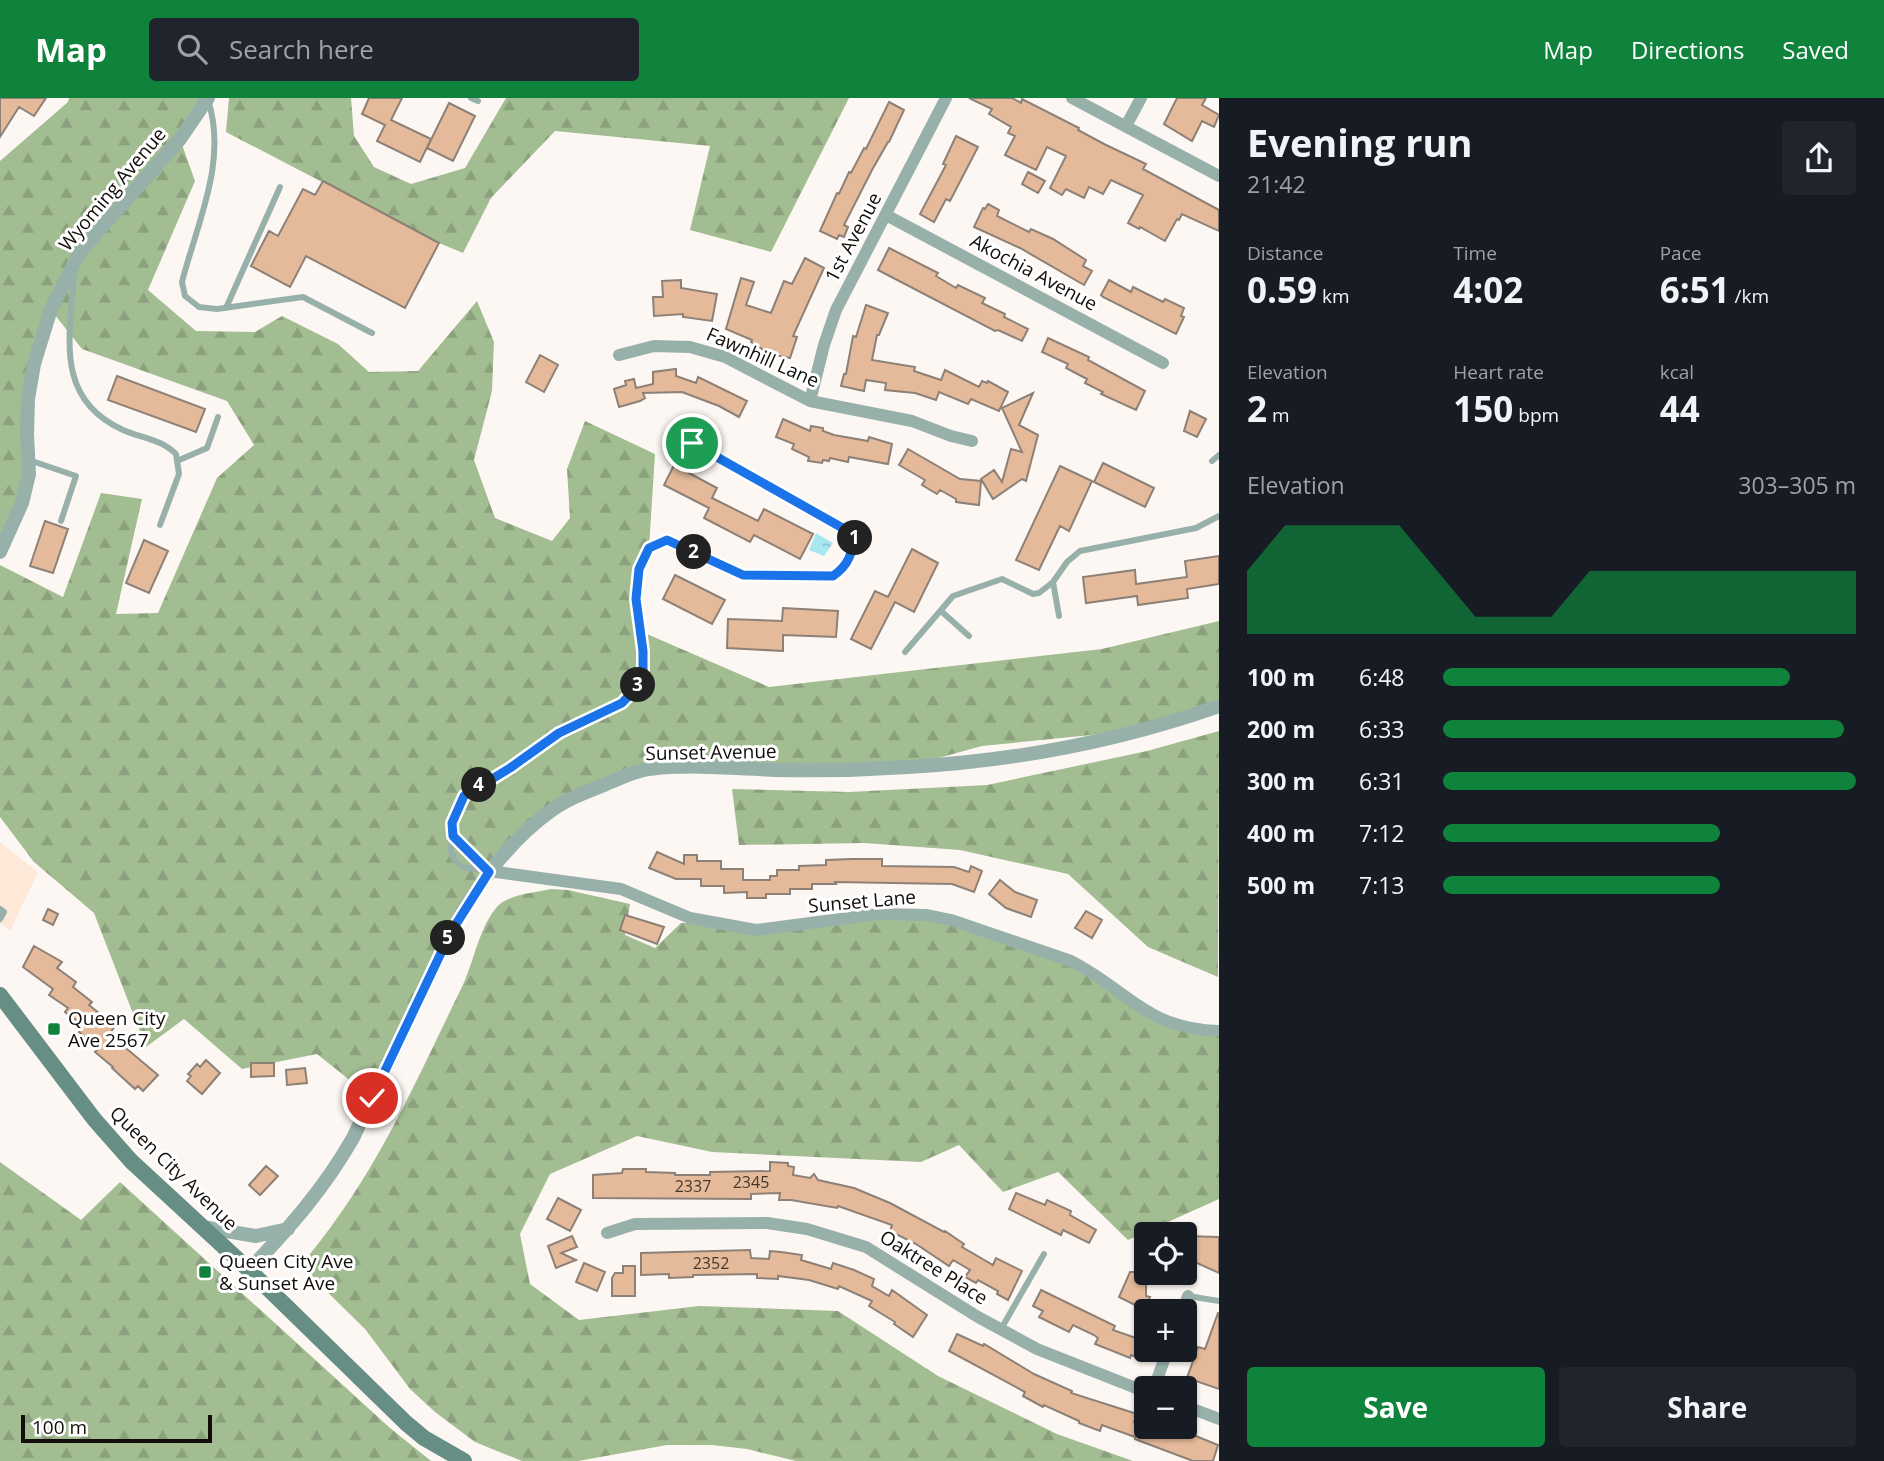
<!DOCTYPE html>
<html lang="en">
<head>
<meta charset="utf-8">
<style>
  :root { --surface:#171b24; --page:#20242c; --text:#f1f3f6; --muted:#9ea1a6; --accent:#0f833b }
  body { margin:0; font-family:"Open Sans",sans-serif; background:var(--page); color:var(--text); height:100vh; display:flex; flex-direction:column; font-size:26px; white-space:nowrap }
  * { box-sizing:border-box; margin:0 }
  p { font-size:23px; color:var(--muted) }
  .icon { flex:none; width:38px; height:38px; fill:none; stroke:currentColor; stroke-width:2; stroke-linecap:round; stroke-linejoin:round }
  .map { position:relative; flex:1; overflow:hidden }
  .details { display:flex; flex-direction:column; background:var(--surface); width:665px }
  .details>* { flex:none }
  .controls { position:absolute; left:1134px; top:1124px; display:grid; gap:14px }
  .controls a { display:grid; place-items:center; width:63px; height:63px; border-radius:7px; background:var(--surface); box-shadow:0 2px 5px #0004; font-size:35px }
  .scale { position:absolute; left:21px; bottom:18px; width:191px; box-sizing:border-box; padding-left:7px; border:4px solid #120d09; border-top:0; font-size:19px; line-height:24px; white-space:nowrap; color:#120d09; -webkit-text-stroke:5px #fff; paint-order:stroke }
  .pin { position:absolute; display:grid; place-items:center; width:60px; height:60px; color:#fff; margin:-30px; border:4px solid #fff; border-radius:50%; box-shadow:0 2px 7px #0007 }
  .km { position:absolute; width:35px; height:35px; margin:-18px; border-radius:50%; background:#222; color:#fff; font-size:19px; line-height:35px; text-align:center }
  .round { display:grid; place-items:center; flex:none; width:74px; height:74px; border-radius:7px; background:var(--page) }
  .headline { display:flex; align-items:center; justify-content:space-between; height:119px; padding:0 28px }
  h1 { font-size:38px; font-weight:700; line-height:52px }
  .metrics { display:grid; grid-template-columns:repeat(3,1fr); gap:10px; height:119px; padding:7px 28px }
  .metrics div { display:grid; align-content:center }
  .metrics b { font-size:35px; font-weight:700 }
  .metrics small { font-size:19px; font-weight:400 }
  .metrics p { font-size:19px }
  .chart { height:196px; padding:14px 28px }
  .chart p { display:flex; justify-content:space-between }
  .chart svg { width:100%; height:126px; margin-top:7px; fill:var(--accent); opacity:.7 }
  .button { display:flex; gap:14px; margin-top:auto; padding:14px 28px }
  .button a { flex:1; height:80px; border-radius:7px; background:var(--accent); color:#fff; font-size:28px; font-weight:700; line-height:80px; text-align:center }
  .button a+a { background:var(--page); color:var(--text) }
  ul { padding:0 28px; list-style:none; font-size:23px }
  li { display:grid; grid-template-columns:112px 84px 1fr; align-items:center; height:52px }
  li i { height:18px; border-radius:9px; background:var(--accent) }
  header { display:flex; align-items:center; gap:42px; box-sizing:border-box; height:98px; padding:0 35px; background:var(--accent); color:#fff }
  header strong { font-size:33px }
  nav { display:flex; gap:38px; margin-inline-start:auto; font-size:24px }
  .search { width:490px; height:63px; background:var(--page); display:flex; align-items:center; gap:18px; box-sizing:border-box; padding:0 24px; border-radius:7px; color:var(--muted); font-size:26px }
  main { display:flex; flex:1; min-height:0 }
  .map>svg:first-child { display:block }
  .built { fill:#fee8d8 }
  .forest { fill:url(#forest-firs) }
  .water { fill:url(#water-ripples) }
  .building { fill:#e5ba9a; stroke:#8d8076; stroke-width:2 }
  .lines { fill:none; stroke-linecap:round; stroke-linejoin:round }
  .service { stroke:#97b1aa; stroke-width:6 }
  .minor { stroke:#97b1aa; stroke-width:12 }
  .tertiary { stroke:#97b1aa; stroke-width:14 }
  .secondary { stroke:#678e85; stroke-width:16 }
  .route-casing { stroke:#fff; stroke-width:14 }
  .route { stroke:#1a73e8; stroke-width:9 }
  .poi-dot { fill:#0f833b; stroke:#fff; stroke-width:2.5 }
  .labels { text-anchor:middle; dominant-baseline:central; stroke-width:6; stroke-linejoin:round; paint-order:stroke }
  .number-label { font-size:16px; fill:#47382d }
  .street-label { font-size:19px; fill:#120d09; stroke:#fff }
  .poi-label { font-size:19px; fill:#120d09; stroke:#fff; text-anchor:start }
</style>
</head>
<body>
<header>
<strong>Map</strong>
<div class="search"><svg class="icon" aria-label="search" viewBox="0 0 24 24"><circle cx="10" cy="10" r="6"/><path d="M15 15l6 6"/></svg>Search here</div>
<nav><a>Map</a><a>Directions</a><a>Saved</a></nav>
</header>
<main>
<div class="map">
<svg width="1219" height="1363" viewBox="0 0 1219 1363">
  <defs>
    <pattern id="forest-firs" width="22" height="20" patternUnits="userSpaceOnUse" patternTransform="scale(1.75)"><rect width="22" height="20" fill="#a3bd92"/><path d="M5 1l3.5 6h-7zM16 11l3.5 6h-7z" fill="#8ba17d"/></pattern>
    <pattern id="water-ripples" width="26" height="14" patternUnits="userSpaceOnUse" patternTransform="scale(1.75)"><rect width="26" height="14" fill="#a6e8ee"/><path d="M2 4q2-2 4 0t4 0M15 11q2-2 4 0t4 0" fill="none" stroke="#8ec6cb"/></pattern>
  </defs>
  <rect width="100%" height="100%" fill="#fdf7f3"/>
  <path class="built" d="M0,744L38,774L10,833L0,825Z"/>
  <path class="forest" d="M69,0H208L180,41L195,83L148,192L196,233L255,234L282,218L338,246L369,274L418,273L477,203L494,244L492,293L474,362L495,420L552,443L570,420L567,371L585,323L655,356L649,450L639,471L636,501L640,533L769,589L1102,551L1219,523V608L1141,632L982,648L906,669L647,671L552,711L489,773L372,1000L317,956L242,971L184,921L146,949L94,815L34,764L0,719V467L63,499L101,395L142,401L116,516L158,515L217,380L254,347L227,303L82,251L51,212L34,266L29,362L0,454V63L68,4Z
    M229,0H351L354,38L374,69L411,86L465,70L506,0H849L771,154L690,132L710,48L555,33L491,100L463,155L439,145L226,34Z
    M1219,633L1218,879L1148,849L1068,776L960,752L864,745L739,747L732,691L849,694L987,687L1147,653Z
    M551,791L568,792L630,806L625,837L655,850L681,825H714L756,832L927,817L1071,863L1148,916L1219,933V1101L1128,1142L1058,1074L1003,1094L959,1047L921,1064L712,1054L637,1038L550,1076L520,1136L530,1186L579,1222L699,1208L838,1213L938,1278L1057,1336L1133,1363H796L747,1351L712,1347H667L578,1363H522L475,1344L435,1314L410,1291L365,1231L310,1177V1156C377,1074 414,987 460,893C474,866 477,834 496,810C507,796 534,795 551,791Z
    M0,1064L81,1122L120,1084L390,1330L431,1363H0Z"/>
  <path class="water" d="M816,435L833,445L824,458L809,452Z"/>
  <path class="building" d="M0,0H46L34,18L19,9L0,39Z
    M369,0H402L391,22L431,41L420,64L377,43L385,27L362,16Z
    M969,0H1012L1021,5L1022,1L1079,30L1078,32L1104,46L1146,66L1143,71L1219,112V133L1182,116L1179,122L1177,121L1165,143L1140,129L1139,131L1128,125L1143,97L1111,82L1103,96L1089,89L1084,100L1066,91L1062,97L1050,90L1066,58L1047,49L1036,72L1005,57L1015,38L1008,35L1011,29L989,16L992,11Z
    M1177,0H1206L1202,7L1219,17L1214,29L1202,23L1192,43L1164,26Z
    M889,4L904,12L889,44H888L872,72L844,127L848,129L844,139L839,137L837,141L820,133L837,95L839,96L849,74L851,75L864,50L866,51Z
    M449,5L475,18L453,63L427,50Z
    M956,38L978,49L950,103L946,101L934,124L920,116L946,67L943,66Z
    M1028,74L1045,83L1038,95L1022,86Z
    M323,83L439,145L405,210L306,158L290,189L251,168L269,133L278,138L303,91L315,97Z
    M988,106L999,112L997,118L1029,134L1031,131L1053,141L1086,162L1083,168L1092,173L1084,187L1020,150L974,129L983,110L985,111Z
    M889,150L938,175L936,178L956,190L958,187L985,200L982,205L1005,216L1004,219L1028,231L1022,243L998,232L995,233L878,172Z
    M805,160L824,170L793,238L797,239L790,260L770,256L751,244L752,242L726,231L741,180L754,184L746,207L771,215L784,183L792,186Z
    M681,182V190L717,196L712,223L683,219V216L654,218L653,199H663L662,183Z
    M1109,182L1131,194L1133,189L1163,204L1165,201L1184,210L1181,218L1184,219L1176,236L1103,199L1101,197Z
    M866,207L888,215L879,237H877L872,262L915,269L914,273L941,282L945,272L979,289L982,283L987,285L988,283L1008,294L999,313L971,301L968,306L939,294L936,302L915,295L885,292L886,285L866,282L864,293L841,288L844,276H846L853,238L856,239Z
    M1048,240L1089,259L1088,262L1145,293L1136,312L1101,296L1103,294L1085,285L1087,281L1066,270L1068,266L1042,254Z
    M540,257L558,267L544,294L526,284Z
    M676,271V278L696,285L698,279L747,303L739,319L719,308L682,294L643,295L645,300L640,303L619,309L614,291L626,287L625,283L634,281L636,290L653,286V274Z
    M117,278L205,311L196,334L108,302Z
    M1033,295L1019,327L1038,337L1026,383L1022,381L993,401L981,381L994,372L1002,384L1011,351L1022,354L1002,310Z
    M1190,313L1206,321L1197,339L1184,333Z
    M783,321L810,333L811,328L823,330V333L834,337L868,343L869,339L892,346L888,366L849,359L848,364L830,360L829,363L823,362L822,365L808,363L809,359L792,351L794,346L776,339Z
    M908,351L960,381L981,383L979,407L956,404V401L940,392L937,396L922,387L925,382L899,367Z
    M1103,365L1154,390L1145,409L1094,384Z
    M674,367L717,390L712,400L758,423L764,411L813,436L800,461L754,437L750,444L704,420L709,410L664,387Z
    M1060,368L1092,383L1069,433L1060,428L1039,472L1016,462Z
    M45,423L68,431L53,475L30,468Z
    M144,442L168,453L149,495L126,485Z
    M912,451L938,465L914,514L895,504L871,551L851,541L875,493L888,499Z
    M1219,458V486L1187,491L1188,500L1138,507L1137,498L1086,505L1083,479L1135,472L1136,486L1187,479L1185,463Z
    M675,477L725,502L712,526L663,501Z
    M783,510L838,513L836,539L783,537V553L727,550L728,521L782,523Z
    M657,754L684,766V757H697V763H721V771H743V782H770V778H777V772H799V768L826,767V762L852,761H882V768L954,769L969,774L971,768L982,773L974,794L952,786L835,784L836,786H812V791H790V796H766V800H747V794L724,795V788H701V781H676L649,770Z
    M1000,782L1015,794L1037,802L1031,819L1006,810L989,796Z
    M48,811L58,816L53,827L43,822Z
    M1086,813L1102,822L1092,840L1075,830Z
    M625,817L664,829L657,846L620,832Z
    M34,848L62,864L57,870L76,884L73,889L92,904L89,907L115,928L111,934L123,944L121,946L158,977L143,993L138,988L135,991L112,970L113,969L95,954L99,950L79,934L83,928L65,914L68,910L49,897L53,891L23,869Z
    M206,962L220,975L202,996L187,983L191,978L188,976L197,966L200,969Z
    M251,965H274V978L251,979Z
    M305,970L307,985L287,987L286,972Z
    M770,1064L788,1065V1068L794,1069L793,1077L810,1080L814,1076L818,1082L854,1090L890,1105L944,1134L945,1133L964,1146L962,1149L993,1167L996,1160L1022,1173L1008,1202L997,1196L998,1193L978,1182L976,1185L965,1179L970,1172L953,1162L949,1168L916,1146L890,1133L892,1127L838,1108L837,1110L791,1102H779L780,1095L751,1096V1101L593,1100V1077L622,1075L623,1071H646V1074L675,1075V1077H710V1074L770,1073Z
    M266,1068L278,1078L260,1097L249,1087Z
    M1016,1095L1045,1107L1047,1102L1071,1113L1070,1117L1096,1132L1089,1145L1063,1132L1061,1137L1009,1111Z
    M558,1100L581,1112L570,1133L547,1121Z
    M572,1138L577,1149L561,1155L576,1162L556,1170L548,1148Z
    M1185,1138L1219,1139V1175L1195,1164H1185Z
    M750,1152L751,1160L769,1161L770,1153L781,1154L802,1157L801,1162L831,1171L833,1165L854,1172L874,1181L872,1188L889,1198L892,1192L927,1217L913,1239L894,1226L895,1224L869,1208L872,1203L839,1188L838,1191L809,1182L778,1178V1181L757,1180V1176L693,1177V1179L669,1180V1176L641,1177V1155Z
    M584,1165L605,1174L597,1193L576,1184Z
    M623,1168H635V1198H612V1180L615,1175H623Z
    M1130,1174H1160L1146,1187V1198L1150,1199L1145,1212L1119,1199Z
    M1041,1192L1115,1228L1113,1232L1144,1243L1139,1260L1131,1257L1130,1260L1095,1246L1098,1240L1094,1237L1073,1227L1069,1234L1039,1219L1043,1213L1033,1208Z
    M1218,1215H1219V1291L1187,1280L1198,1249L1205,1251Z
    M957,1236L983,1248L984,1246L1034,1276L1072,1293L1071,1295L1137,1316L1134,1324L1145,1328H1171L1218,1347L1213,1363H1193L1140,1343L1135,1341V1339L1102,1327L1100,1333L1079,1325V1323L1044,1307L1043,1309L1023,1298L1025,1294L949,1253Z"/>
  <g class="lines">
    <path class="service" d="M471,0L478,3
      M208,2C228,63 197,125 182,184L185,198L199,209L217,211L303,199L372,235
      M74,177C70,238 54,301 123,332C141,340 161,341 176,356L179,376L160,427
      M226,210L280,89
      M29,362L76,378L61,423
      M177,363L207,350L218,319
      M1212,363L1219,357
      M1053,484L1059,518
      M941,513L969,538
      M905,554L953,498L1002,481L1033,496L1039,495L1053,484L1067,464L1080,453L1196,430L1219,418
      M453,738L489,773
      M487,773L462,769L454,761L451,753L452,725L464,698L510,670L559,635L623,605L637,589L643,572V553L636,501L639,471L649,450L667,442L743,477L833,478C849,467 852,455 855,437L692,345
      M0,811L4,814L0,821
      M1188,1198L1219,1203
      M1001,1231L1044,1156"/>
    <path class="minor" d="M1072,0L1219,78
      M1126,28L1141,0
      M886,117L1163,265
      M619,257L654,248L690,249L725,259L810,303L912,323L951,338L972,343
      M810,303L824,247L836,212L946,0
      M489,773L621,791L690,820L756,832L879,816L927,817L951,822L1071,863C1128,892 1146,931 1219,933
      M607,1135L635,1126L767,1125L807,1131L866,1149L978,1219L1037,1251L1146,1294
      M1183,1213L1188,1198
      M1154,1290L1168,1251
      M1185,1308L1219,1321"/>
    <path class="tertiary" d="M0,454L22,405L29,376L27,336L28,301L34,266L51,211L80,154L180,41L208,0
      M203,1129L256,1138L288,1131
      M249,1172C291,1128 323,1092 353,1040L451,833C477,788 508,743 552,712C567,701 586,694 604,687C618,681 634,673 649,671C690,666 734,670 776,672C820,673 864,672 908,669C1014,663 1119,643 1219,608"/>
    <path class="secondary" d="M0,897L94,1021L131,1063L249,1172L406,1325L424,1340L464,1363"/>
  </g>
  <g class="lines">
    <g class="route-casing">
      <path id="route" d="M372,1000L451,834L489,774L453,738L452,725L464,698L510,670L559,635L622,605L637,589L643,572V553L636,501L639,471L649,450L667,442L743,477L833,478C849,467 852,455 855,437L692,345"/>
    </g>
    <use href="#route" class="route"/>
  </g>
  <g class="poi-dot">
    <rect x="47" y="924" width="14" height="14" rx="3.5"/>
    <rect x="198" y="1167" width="14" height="14" rx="3.5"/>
  </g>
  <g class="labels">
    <g class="number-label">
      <text x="751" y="1084">2345</text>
      <text x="693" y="1088">2337</text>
      <text x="711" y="1165">2352</text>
    </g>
    <g class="street-label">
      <text transform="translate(112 91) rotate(-50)">Wyoming Avenue</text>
      <text transform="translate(853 139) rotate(-62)">1st Avenue</text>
      <text transform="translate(1034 174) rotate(28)">Akochia Avenue</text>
      <text transform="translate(763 259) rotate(24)">Fawnhill Lane</text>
      <text transform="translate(711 654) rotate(-1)">Sunset Avenue</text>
      <text transform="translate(862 803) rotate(-5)">Sunset Lane</text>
      <text transform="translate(174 1070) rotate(44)">Queen City Avenue</text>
      <text transform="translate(934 1169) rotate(32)">Oaktree Place</text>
    </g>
    <g class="poi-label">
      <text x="68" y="920">Queen City<tspan x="68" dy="22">Ave 2567</tspan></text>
      <text x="219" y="1163">Queen City Ave<tspan x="219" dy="22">&amp; Sunset Ave</tspan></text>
    </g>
  </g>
</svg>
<div class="controls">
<a><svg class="icon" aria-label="locate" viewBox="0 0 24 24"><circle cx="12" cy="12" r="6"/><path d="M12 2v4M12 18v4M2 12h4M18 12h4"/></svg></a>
<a>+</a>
<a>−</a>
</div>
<div class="scale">100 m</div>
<div class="pin" style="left:692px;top:345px;background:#1e9e55"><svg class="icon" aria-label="arrive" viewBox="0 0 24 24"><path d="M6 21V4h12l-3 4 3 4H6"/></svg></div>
<div class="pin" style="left:372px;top:1000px;background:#d93025"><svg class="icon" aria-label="check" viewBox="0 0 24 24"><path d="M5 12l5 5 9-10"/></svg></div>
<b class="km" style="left:855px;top:440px">1</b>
<b class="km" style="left:694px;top:454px">2</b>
<b class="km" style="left:638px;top:587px">3</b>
<b class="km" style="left:479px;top:687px">4</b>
<b class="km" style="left:448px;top:840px">5</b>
</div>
<section class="details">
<div class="headline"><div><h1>Evening run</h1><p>21:42</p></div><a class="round"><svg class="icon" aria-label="share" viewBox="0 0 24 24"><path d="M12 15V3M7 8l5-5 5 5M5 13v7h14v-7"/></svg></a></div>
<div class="metrics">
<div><p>Distance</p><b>0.59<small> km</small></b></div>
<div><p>Time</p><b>4:02</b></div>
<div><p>Pace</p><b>6:51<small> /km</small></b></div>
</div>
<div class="metrics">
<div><p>Elevation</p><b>2<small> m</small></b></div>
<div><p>Heart rate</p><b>150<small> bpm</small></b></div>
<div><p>kcal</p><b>44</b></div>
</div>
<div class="chart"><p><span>Elevation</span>303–305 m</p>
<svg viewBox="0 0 160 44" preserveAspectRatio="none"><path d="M0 44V22L10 6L20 6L30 6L40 6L50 22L60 38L70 38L80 38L90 22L100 22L110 22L120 22L130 22L140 22L150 22L160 22V44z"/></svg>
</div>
<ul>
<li><b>100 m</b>6:48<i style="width:84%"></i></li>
<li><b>200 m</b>6:33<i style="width:97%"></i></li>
<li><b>300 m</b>6:31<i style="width:100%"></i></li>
<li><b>400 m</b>7:12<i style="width:67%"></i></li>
<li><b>500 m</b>7:13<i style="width:67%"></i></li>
</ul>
<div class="button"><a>Save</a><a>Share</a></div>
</section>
</main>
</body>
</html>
